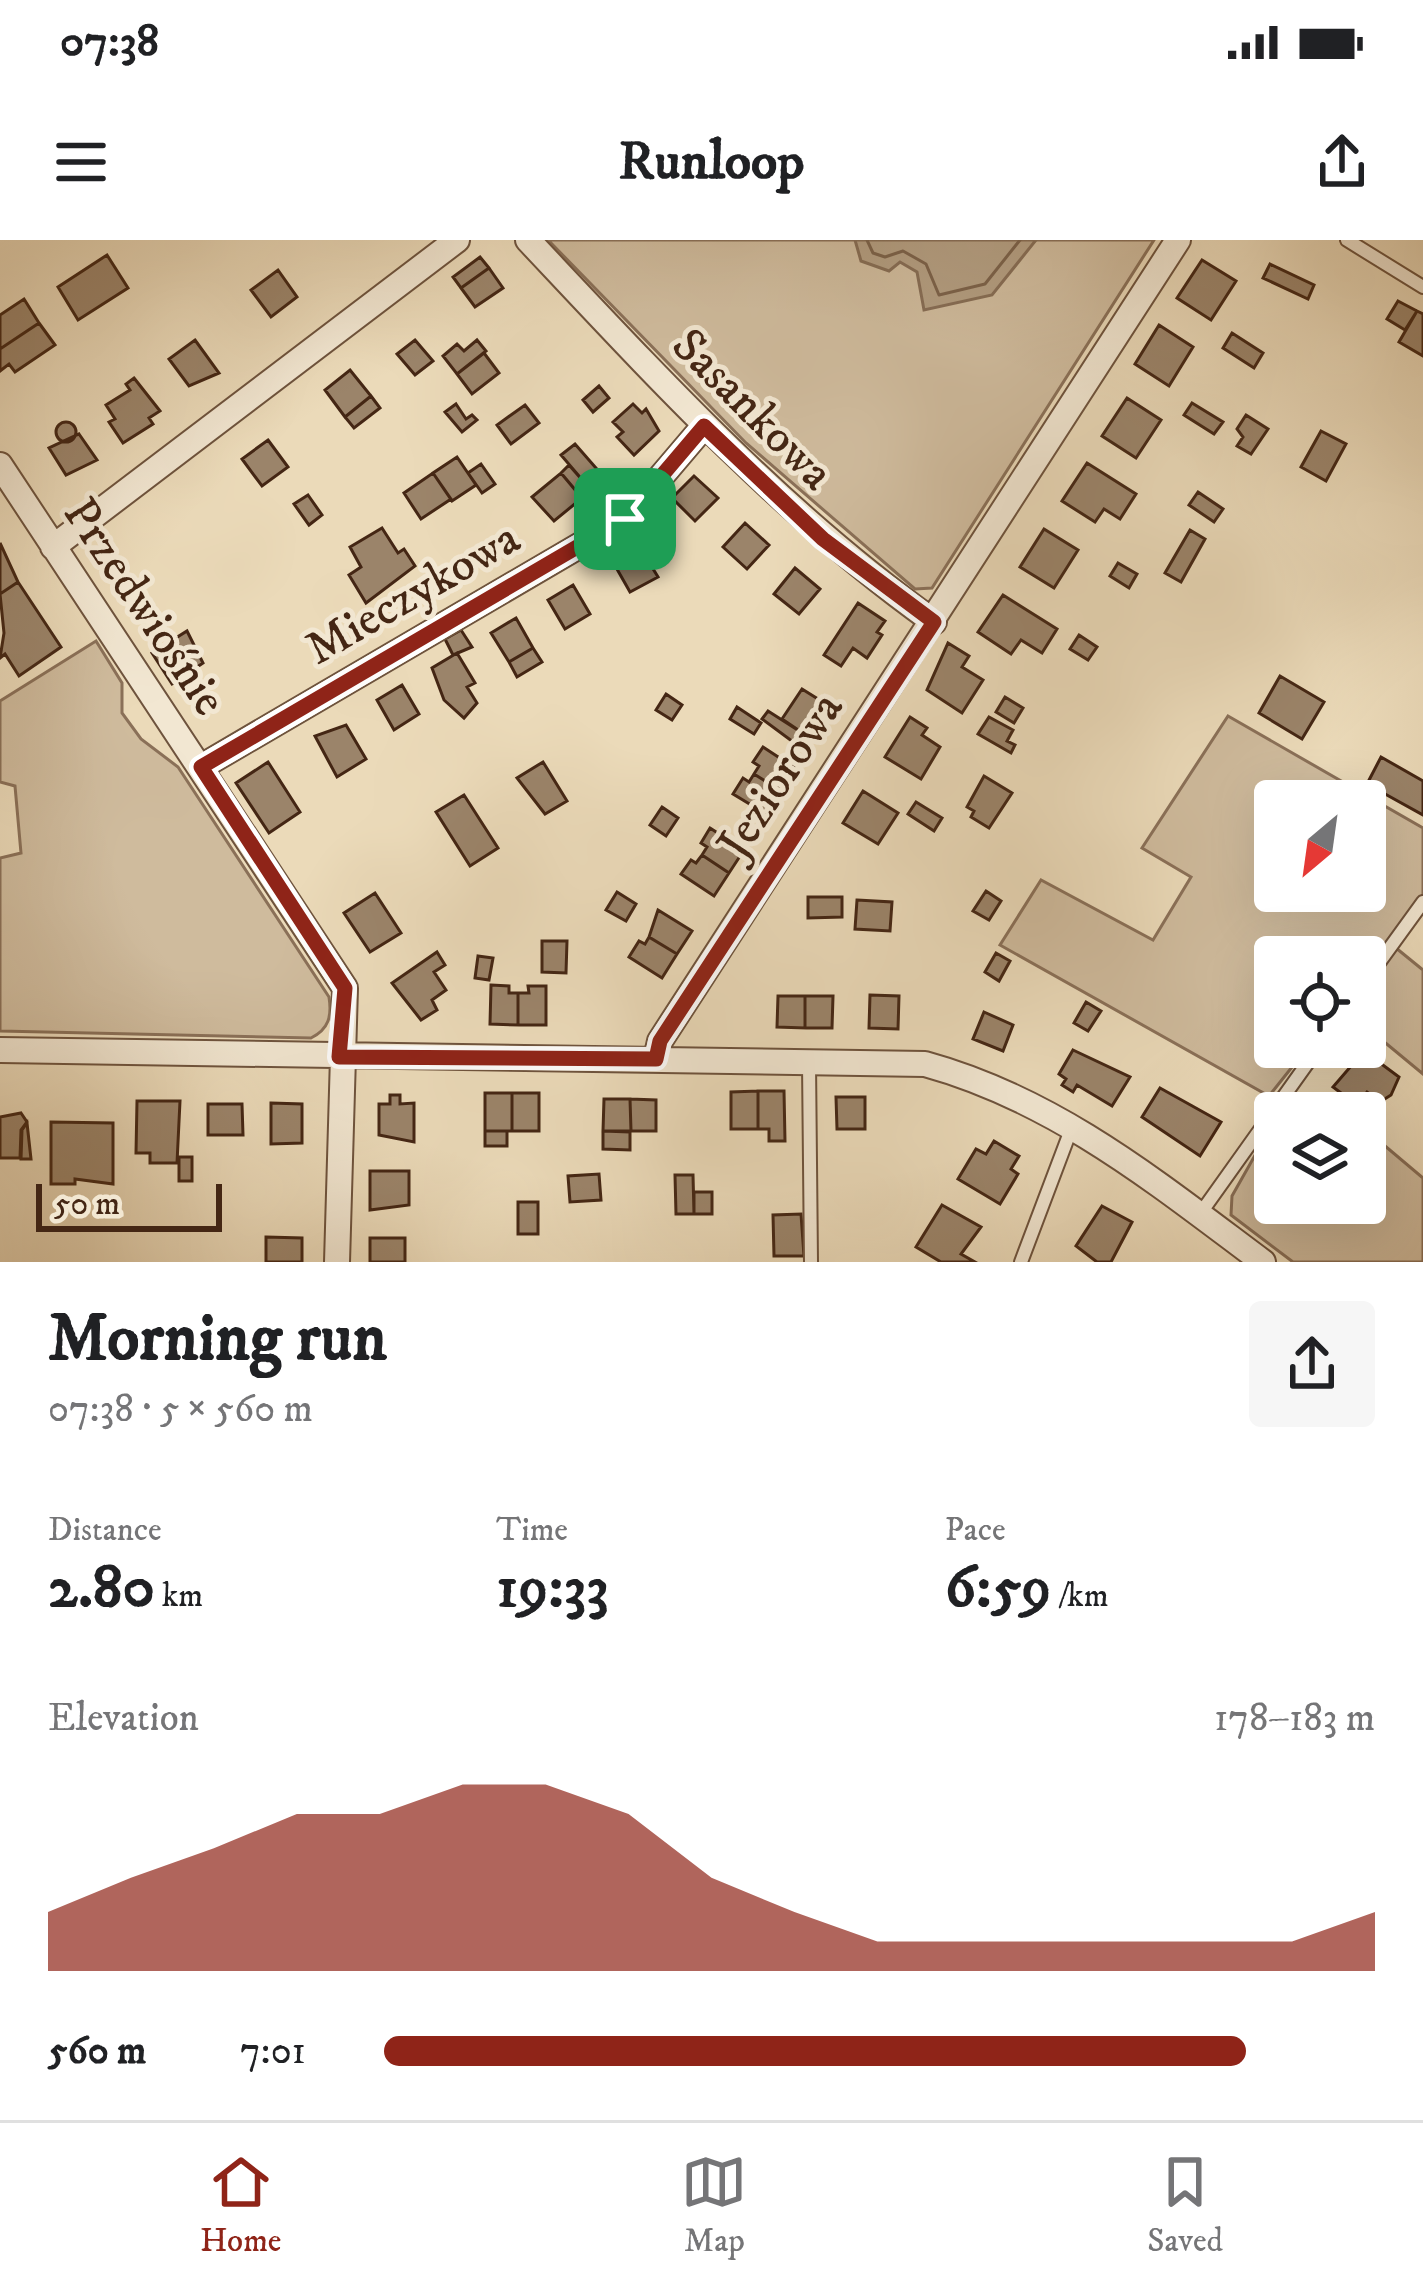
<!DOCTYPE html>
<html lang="en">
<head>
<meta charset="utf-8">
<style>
  :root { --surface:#fff; --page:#f6f6f6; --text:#202124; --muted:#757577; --line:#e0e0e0; --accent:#8f2418 }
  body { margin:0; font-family:"IM FELL DW Pica",serif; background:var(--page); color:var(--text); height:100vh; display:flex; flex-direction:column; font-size:45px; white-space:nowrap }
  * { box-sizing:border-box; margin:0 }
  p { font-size:39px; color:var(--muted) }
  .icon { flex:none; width:66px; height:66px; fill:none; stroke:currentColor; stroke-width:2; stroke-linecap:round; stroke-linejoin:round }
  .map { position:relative; height:1022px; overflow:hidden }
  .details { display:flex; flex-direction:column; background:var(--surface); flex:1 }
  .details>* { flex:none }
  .needle { width:78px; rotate:209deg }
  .tools { position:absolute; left:1254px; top:540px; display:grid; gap:24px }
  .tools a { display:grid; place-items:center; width:132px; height:132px; border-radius:12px; background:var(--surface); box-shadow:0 12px 48px #0002; font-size:60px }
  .scale { position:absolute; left:36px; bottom:30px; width:186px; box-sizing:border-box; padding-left:12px; border:6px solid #442614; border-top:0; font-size:33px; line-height:42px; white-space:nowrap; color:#442614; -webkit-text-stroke:9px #f2e7d2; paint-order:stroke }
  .pin { position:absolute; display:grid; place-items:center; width:102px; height:102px; color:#fff; margin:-51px; border-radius:24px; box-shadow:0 6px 18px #0006 }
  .round { display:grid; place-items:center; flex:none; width:126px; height:126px; border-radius:12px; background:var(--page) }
  .headline { display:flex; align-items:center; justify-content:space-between; height:204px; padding:0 48px }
  h1 { font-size:66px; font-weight:700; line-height:90px }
  .figures { display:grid; grid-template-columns:repeat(3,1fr); gap:18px; height:204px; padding:12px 48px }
  .figures div { display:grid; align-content:center }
  .figures b { font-size:60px; font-weight:700 }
  .figures small { font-size:33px; font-weight:400 }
  .figures p { font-size:33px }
  .chart { height:336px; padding:24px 48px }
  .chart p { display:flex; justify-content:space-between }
  .chart svg { width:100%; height:216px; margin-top:12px; fill:var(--accent); opacity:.7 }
  ul { padding:0 48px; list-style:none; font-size:39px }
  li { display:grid; grid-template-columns:192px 144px 1fr; align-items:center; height:90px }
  li i { height:30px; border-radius:15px; background:var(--accent) }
  .status { display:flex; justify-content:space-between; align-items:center; height:84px; padding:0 60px; background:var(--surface); direction:ltr }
  .status svg { height:33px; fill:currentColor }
  header { display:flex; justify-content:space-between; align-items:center; height:156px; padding:0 48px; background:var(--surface); font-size:54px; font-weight:700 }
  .tabs { display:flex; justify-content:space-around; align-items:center; height:168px; border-top:3px solid var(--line); background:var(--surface); font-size:33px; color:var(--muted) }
  .tabs a { display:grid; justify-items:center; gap:6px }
  .tabs .current { color:var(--accent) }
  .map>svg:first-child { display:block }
  .green { fill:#cfbb9d; stroke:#8a7058; stroke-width:3; fill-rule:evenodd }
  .water { fill:#b29d81; stroke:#866d55; stroke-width:3 }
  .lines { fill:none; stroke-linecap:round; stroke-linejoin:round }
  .shore { stroke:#7b624a; stroke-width:3 }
  .building { fill:#9b846a; stroke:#442614; stroke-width:3 }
  .lane-casing { stroke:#6e533d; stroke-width:16 }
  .street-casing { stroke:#6e533d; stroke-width:28 }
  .lane { stroke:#f2e7d2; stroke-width:12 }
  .street { stroke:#f2e7d2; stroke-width:24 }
  .route-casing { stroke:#fff; stroke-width:24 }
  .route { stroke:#8f2418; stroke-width:15 }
  .labels { text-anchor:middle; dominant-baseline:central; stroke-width:10; stroke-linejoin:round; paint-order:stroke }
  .street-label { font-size:48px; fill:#442614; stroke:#f2e7d2 }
</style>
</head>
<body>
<div class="status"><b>07:38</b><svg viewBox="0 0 49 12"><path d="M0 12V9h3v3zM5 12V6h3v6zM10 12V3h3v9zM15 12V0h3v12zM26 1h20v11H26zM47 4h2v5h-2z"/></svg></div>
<header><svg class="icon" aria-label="menu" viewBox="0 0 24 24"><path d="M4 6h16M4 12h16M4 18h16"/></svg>Runloop<svg class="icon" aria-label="share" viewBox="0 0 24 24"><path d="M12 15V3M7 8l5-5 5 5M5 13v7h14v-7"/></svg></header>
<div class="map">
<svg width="1423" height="1022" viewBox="0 0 1423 1022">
  <rect width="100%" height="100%" fill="#ebdab9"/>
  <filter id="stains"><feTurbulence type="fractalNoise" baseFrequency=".00167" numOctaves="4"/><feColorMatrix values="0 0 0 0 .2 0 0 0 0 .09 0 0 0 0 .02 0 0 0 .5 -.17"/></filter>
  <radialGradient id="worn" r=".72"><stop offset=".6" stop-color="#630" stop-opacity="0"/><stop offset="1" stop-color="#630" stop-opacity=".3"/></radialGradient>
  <path class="green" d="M548,0H1154L932,348L915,349L746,203Z
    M96,401L122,443V473L141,499L178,527L329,757C332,776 329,789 311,798L0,791V618L21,613L15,546L0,542V461Z
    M1228,476L1423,588V658L1365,733V717H1275V807H1308L1269,856L1000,705L1041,640L1153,700L1191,637L1142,608ZM1275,561H1365V651H1275Z
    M1396,708L1423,730V834L1365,786V750Z
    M1275,880V963H1365V889L1423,938V1022H1293L1231,975L1232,956Z"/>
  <path class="water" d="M855,0H1036L992,55L924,70L917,32L900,22L889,31L861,21Z"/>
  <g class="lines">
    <path class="shore" d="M867,0L873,13L885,17L903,11L926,24L939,55L985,44L1020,0"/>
  </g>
  <path class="building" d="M107,15L128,48L78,80L58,47Z
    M480,17L489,28L461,48L453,37Z
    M1202,20L1236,41L1211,80L1177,58Z
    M1270,24L1314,45L1308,59L1263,38Z
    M489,28L503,48L475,67L461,48Z
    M278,30L297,57L271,77L251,50Z
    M24,59L39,83L0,109V75Z
    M1398,61L1417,71L1405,90L1387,79Z
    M1417,71L1423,74V116L1399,102Z
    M39,83L55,105L15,132L9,124L0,131V109Z
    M1159,85L1193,107L1169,146L1135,124Z
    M1232,93L1263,113L1254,128L1223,108Z
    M195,100L219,133L189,146L169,119Z
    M415,100L433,121L415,135L397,114Z
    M477,100L486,111L457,134L443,116L457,104L464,111Z
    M484,113L499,133L472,154L457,134Z
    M350,130L371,156L345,177L325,150Z
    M134,138L160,171L149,178L153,184L123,203L109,182L115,179L106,165L130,150L126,144Z
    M599,146L609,158L593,172L583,160Z
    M371,156L380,168L354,188L345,177Z
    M1127,158L1161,180L1136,218L1102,196Z
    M1192,163L1223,182L1214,194L1184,175Z
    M456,164L466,179L472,175L477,180L462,192L445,172Z
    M633,164L642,173L646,169L659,191L634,215L617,197L623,192L613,182Z
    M525,165L539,183L511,204L497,185Z
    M1246,175L1268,189L1251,214L1237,206L1243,197L1237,189Z
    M56 192a10 10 0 1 1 20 0a10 10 0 1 1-20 0Z
    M1321,191L1346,204L1326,241L1301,227Z
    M79,194L97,220L66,235L49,208Z
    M268,200L288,227L262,246L242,219Z
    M575,204L610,244L596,256L561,215Z
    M457,217L476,245L452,261L433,233Z
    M1087,223L1136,254L1120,279L1104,269L1095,282L1062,261Z
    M481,224L495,244L482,253L468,233Z
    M569,225L591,250L582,258L561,233Z
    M433,233L451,259L421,279L404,253Z
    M561,233L582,258L554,281L532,257Z
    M694,236L718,258L695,281L672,258Z
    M1198,252L1223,269L1214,282L1189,265Z
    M308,255L322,275L309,285L294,264Z
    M745,283L769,305L747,329L723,307Z
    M382,288L398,313L404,309L415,326L366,363L349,335L361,327L350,307Z
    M1044,289L1078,310L1054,348L1020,327Z
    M1190,290L1205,299L1181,342L1165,333Z
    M0,303L18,342L0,354Z
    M639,306L658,337L630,352L613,322Z
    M1118,323L1137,334L1129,348L1110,336Z
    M795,328L820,349L799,374L774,354Z
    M18,342L61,407L19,436L5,414L0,418L4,393L0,354Z
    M573,345L590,374L565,389L548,360Z
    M1003,355L1057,389L1042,413L1021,400L1011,414L978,392Z
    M858,363L885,381L877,392L882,395L867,418L853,408L841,426L824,415Z
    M516,378L533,408L509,422L491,393Z
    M461,390L472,407L453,415L445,399Z
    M187,391L203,423L172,444L152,413Z
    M1079,395L1097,407L1088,420L1070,409Z
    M948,403L969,416L962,427L983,440L962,473L927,450Z
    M533,408L542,422L517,437L509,422Z
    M457,413L475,443L467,447L477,463L464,478L444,460L432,428Z
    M1280,436L1324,462L1302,499L1259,473Z
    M402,445L419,474L394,490L377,460Z
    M802,449L834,469L813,500L782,479Z
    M666,454L682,465L672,480L656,470Z
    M1005,457L1023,468L1014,483L996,472Z
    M737,467L761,483L754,494L730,479Z
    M768,471L807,496L800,507L762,479Z
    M910,477L927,488L922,495L940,507L921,539L885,517Z
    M989,477L1013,490L1007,501L1015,505L1011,513L978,494Z
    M346,485L366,519L337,537L315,496Z
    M763,507L795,528L781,551L754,534L759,526L753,522Z
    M1381,517L1423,541V575L1367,544Z
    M268,522L300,572L269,593L236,543Z
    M543,522L567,561L545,574L517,538Z
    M754,534L781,551L766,574L733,554L743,538L749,542Z
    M984,536L1012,553L989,588L971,577L974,571L967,567Z
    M863,551L898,573L878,604L843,583Z
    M464,555L498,608L470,626L436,572Z
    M916,562L942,578L934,591L908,574Z
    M662,567L678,578L666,596L650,585Z
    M710,588L744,610L729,633L702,615L707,607L701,603Z
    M702,615L729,633L714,656L681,634L691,620L696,623Z
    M986,651L1001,661L989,680L973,671Z
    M617,652L636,664L626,681L606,670Z
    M375,653L401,693L370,712L344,673Z
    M808,657H842V677L808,678Z
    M857,660L892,662L890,691L855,689Z
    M658,670L692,691L677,714L649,697Z
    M649,697L677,714L662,738L629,717L639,701L645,704Z
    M542,701H567L566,733L542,732Z
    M437,712L445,725L434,732L446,750L432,760L437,770L421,780L392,743Z
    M996,713L1010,721L999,741L985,732Z
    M478,716L493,718L489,740L475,738Z
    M491,745L509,746V753H518V785L490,784Z
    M528,746H546V785H518V753H529Z
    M870,755L899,756L898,789L869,788Z
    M778,756H805V788L777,787Z
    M805,756H833L832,788H805Z
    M1086,762L1101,771L1088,791L1074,783Z
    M984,772L1013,785L1003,811L973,799Z
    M1073,810L1130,837L1112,866L1077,845L1073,852L1062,845L1066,839L1059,834Z
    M1364,811L1399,837L1391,855L1380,862L1367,852L1357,865L1333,847Z
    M1160,848L1221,882L1200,916L1142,877Z
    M758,851H784L785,901H769V889H758Z
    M758,851V889H731V852Z
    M485,853H512V891H485Z
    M512,853H539V891H512Z
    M390,855H400V864L414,863V902L379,895V864H390Z
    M836,857H865V889H837Z
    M604,859H630L631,891H603Z
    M630,859L656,860V891H631Z
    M137,861H180L177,923H150V913H136Z
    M271,863L302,864V903L271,904Z
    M208,864H242L243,895H208Z
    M21,873L27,882L21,890L20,918H0V877Z
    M51,882L113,883V944L75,939V944H51Z
    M27,883L31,919H21L22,890Z
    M485,891H507V906H485Z
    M603,891L630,892V910L603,909Z
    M994,901L1019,916L1011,929L1018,934L1000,964L958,939L976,909L986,914Z
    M179,917H192V941H179Z
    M370,931H409V965L370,970Z
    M599,934L601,960L570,962L568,936Z
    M675,935H693L694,974H676Z
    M694,952H712V974H694Z
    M518,962H538V994H518Z
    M942,965L981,987L961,1014L975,1022H941L916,1007Z
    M1102,966L1132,982L1111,1022H1097L1076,1006Z
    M801,974L804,1016H774L773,975Z
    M266,997L302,998V1022H266Z
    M370,998H405V1022H370Z"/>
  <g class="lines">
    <g class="lane-casing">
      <path id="lane" d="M1347,0L1423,47
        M1365,742L1423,662
        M809,823L811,1022
        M1200,974L1319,807
        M1021,1022L1072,887"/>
    </g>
    <g class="street-casing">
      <path id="street" d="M528,0C656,136 781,273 934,382
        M0,225L345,748L337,1022
        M53,307L457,0
        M201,527L625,279L704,186
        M0,810L925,824C1056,860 1157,943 1263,1022
        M656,819L660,801L1178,0"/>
    </g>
    <use href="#lane" class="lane"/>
    <use href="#street" class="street"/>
  </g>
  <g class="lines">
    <g class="route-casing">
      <path id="route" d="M704,186L823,299L934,382L660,801L656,819L339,817L345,748L201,527L625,279Z"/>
    </g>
    <use href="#route" class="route"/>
  </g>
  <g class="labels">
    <g class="street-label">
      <text transform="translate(752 170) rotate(45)">Sasankowa</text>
      <text transform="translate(413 354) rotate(-30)">Mieczykowa</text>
      <text transform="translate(144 367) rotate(56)">Przedwiośnie</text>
      <text transform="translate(781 536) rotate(-57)">Jeziorowa</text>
    </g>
  </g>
  <rect width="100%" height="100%" filter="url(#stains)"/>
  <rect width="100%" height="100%" fill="url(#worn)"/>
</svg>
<div class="tools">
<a><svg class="needle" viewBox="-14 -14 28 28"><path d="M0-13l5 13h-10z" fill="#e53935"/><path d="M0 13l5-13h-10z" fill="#757577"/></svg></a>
<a><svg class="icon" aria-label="locate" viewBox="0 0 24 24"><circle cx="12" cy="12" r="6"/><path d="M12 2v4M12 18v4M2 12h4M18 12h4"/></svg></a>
<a><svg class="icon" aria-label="layers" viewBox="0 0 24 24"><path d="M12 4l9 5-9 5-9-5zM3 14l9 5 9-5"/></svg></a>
</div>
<div class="scale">50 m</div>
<div class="pin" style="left:625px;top:279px;background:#1e9e55"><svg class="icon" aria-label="arrive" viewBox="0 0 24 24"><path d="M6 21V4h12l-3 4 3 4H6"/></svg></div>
</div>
<section class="details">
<div class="headline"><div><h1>Morning run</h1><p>07:38 · 5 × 560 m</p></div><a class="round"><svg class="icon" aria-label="share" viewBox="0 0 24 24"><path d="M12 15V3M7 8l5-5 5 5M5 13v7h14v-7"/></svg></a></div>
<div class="figures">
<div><p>Distance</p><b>2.80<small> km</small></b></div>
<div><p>Time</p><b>19:33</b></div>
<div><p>Pace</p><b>6:59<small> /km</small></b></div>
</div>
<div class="chart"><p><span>Elevation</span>178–183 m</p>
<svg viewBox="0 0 160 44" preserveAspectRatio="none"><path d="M0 44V32L10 25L20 19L30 12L40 12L50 6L60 6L70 12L80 25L90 32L100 38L110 38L120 38L130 38L140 38L150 38L160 32V44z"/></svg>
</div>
<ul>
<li><b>560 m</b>7:01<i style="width:87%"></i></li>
</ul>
</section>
<nav class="tabs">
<a class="current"><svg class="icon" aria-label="home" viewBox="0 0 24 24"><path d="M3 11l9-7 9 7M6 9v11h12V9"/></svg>Home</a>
<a><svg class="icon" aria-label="map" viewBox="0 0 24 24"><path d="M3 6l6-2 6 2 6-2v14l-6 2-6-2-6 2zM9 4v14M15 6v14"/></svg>Map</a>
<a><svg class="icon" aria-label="saved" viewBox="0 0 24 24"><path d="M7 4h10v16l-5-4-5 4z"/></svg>Saved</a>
</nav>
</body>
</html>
